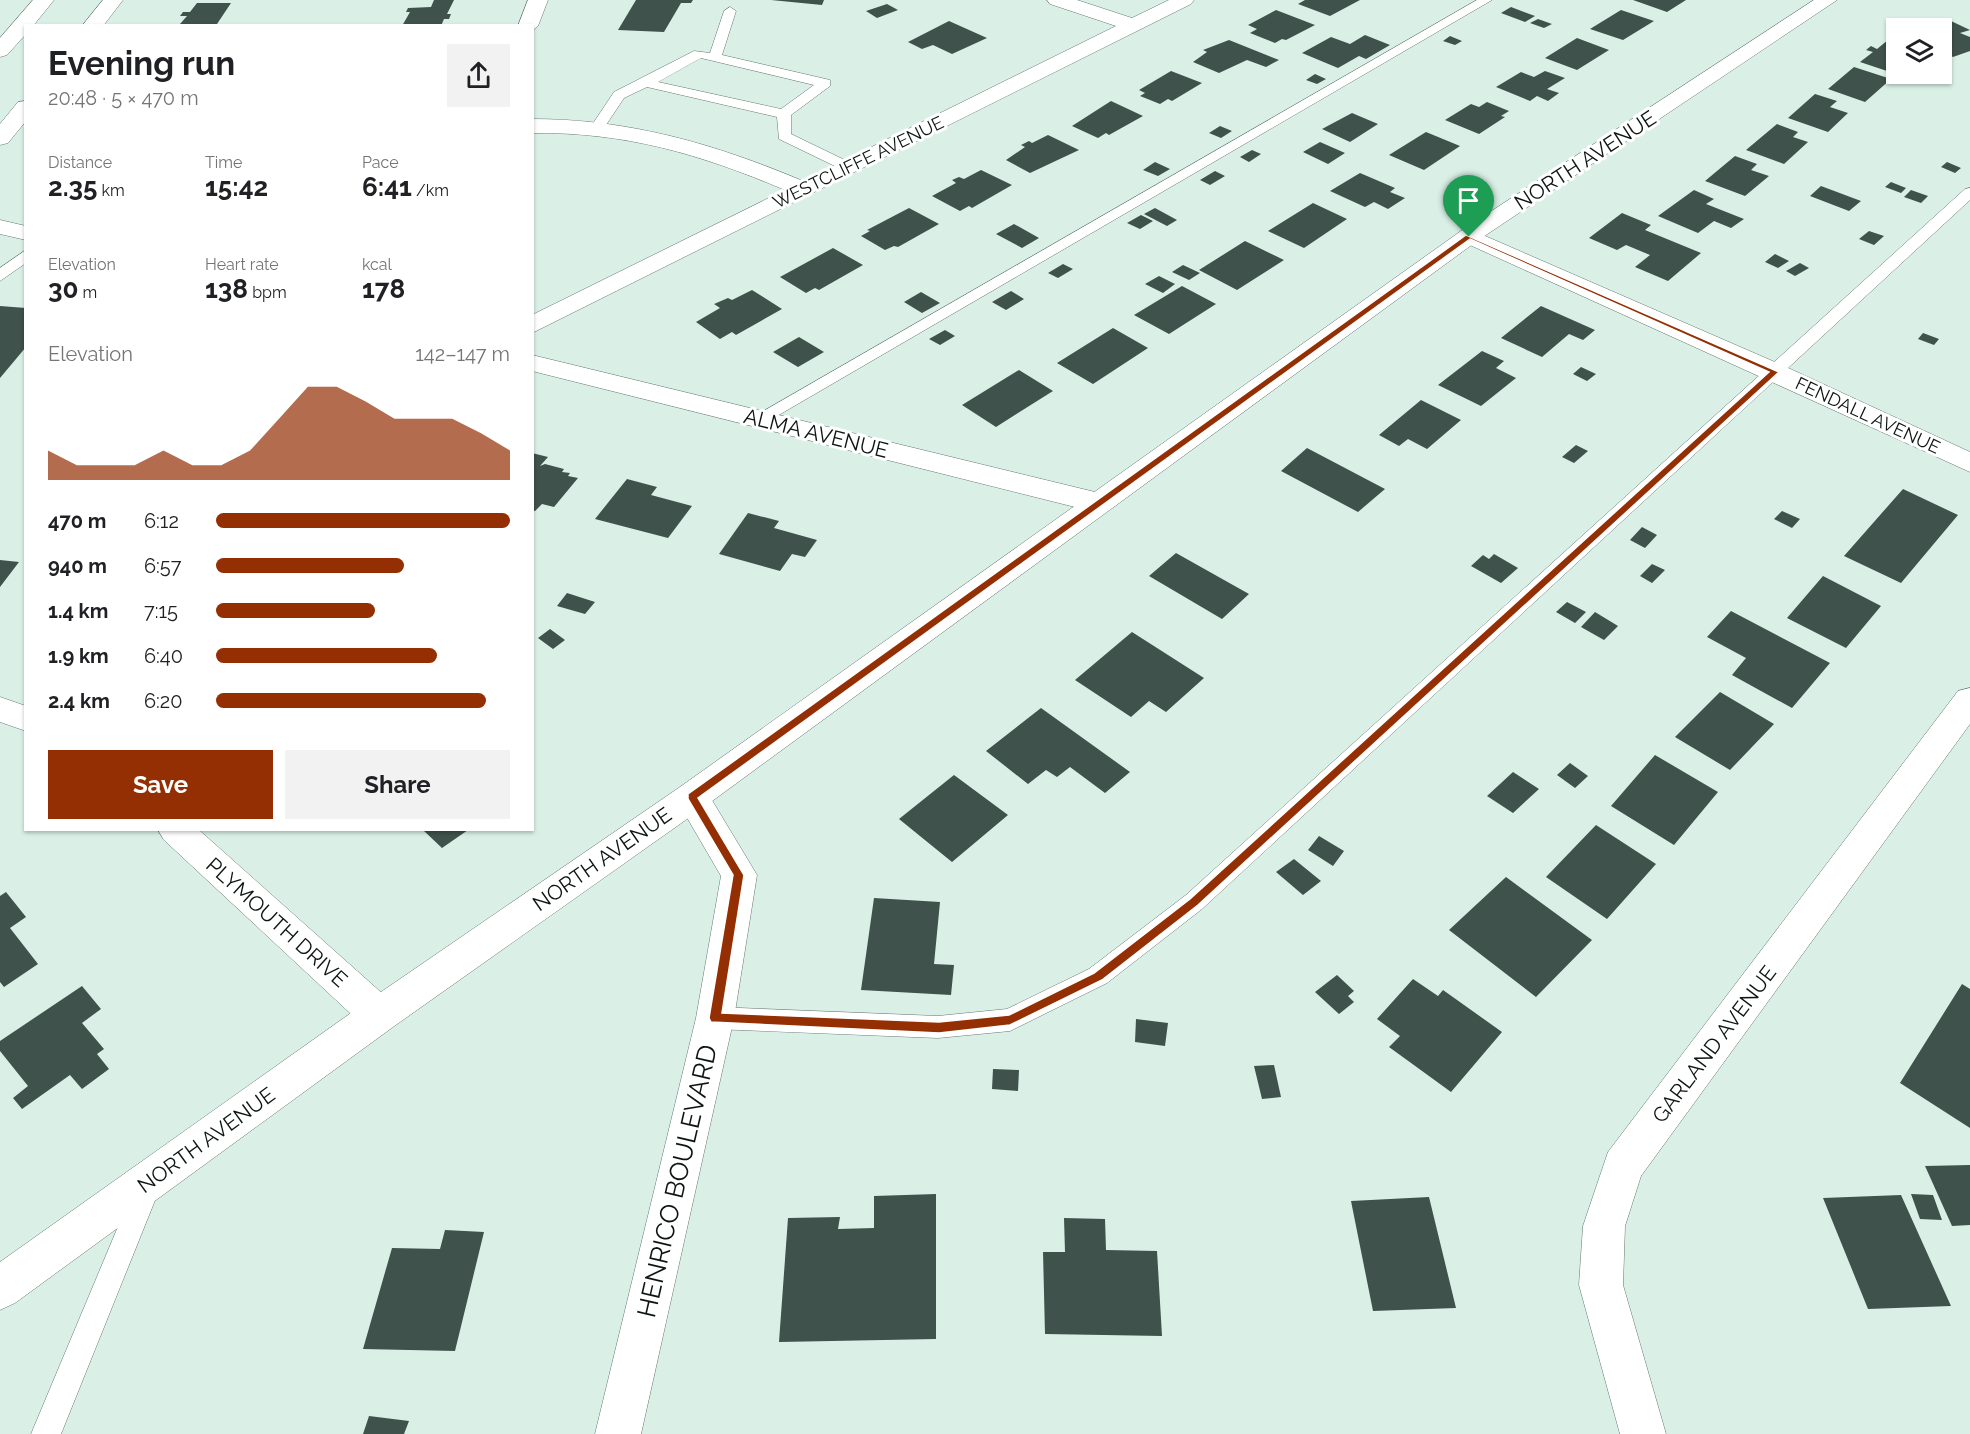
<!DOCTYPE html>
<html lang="en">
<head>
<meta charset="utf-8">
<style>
  :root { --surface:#fff; --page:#f2f2f2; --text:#202124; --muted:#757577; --accent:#942f03 }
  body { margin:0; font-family:Raleway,sans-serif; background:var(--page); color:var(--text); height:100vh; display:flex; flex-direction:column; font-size:22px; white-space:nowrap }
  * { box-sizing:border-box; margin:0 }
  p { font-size:20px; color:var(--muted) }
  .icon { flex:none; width:33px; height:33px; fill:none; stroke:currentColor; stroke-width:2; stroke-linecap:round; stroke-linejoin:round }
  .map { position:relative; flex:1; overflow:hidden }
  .sheet { position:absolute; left:24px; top:24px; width:510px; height:807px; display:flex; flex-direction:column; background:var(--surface); border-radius:0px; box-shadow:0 2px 4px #0004 }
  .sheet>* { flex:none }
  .tools { position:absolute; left:1886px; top:18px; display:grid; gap:12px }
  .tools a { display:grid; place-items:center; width:66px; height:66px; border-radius:0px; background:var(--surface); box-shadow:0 2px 4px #0004; font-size:30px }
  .pin { position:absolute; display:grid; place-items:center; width:51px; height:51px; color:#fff; margin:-62px -26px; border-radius:50% 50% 50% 0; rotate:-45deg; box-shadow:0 0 6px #0007 }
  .pin .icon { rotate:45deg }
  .round { display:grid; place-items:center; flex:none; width:63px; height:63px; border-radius:0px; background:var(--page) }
  .overview { display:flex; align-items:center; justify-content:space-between; height:102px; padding:0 24px }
  h1 { font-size:33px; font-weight:700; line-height:45px }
  .figures { display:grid; grid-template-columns:repeat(3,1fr); gap:9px; height:102px; padding:6px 24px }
  .figures div { display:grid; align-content:center }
  .figures b { font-size:26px; font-weight:700 }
  .figures small { font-size:16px; font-weight:400 }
  .figures p { font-size:16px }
  .chart { height:168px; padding:12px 24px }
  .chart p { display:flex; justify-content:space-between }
  .chart svg { width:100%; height:108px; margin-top:6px; fill:var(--accent); opacity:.7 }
  .cta { display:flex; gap:12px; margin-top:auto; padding:12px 24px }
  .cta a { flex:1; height:69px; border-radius:0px; background:var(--accent); color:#fff; font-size:24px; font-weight:700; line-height:69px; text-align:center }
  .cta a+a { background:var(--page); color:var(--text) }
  ul { padding:0 24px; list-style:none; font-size:20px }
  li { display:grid; grid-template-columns:96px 72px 1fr; align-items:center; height:45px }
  li i { height:15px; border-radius:8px; background:var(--accent) }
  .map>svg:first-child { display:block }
  .building { fill:#3f524b }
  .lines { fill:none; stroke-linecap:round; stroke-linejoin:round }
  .service-casing { stroke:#647871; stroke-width:1 }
  .minor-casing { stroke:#647871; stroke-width:1 }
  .tertiary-casing { stroke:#647871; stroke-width:1 }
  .primary-casing { stroke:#647871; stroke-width:1 }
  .service { fill:#fff; fill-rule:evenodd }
  .minor { fill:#fff; fill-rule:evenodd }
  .tertiary { fill:#fff; fill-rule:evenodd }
  .primary { fill:#fff; fill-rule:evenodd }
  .route { fill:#942f03; stroke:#fff; stroke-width:1.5; fill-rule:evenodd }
  .labels { text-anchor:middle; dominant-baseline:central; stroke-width:6; stroke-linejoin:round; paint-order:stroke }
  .far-street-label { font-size:18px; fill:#0d1512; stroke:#fff }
  .street-label { font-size:21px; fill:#0d1512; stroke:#fff }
  .near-street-label { font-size:26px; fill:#0d1512; stroke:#fff }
</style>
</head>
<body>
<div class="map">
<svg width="1970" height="1434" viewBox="0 0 1970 1434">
  <rect width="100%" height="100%" fill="#daf0e7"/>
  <path class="building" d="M434,0H454L447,14H451L449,19H444L441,26H402L410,12H406L408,8L431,7Z
    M636,0H693L691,3H681L664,32L618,30Z
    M771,0H824L822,5Z
    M1305,0H1360L1330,16L1298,4Z
    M1633,0H1686L1667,12Z
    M197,3H231L217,24H180L187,16H180L183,12H190Z
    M887,4L898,10L877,18L866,11Z
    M1511,7L1535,16L1525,22L1501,13Z
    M1276,10L1315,25L1286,40L1282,39L1275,43L1250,33L1257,29L1248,25Z
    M1621,10L1654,21L1623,40L1590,29Z
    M1538,19L1552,24L1544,28L1530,23Z
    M949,21L987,38L952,54L933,45L922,49L908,42Z
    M1951,21L1970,30L1960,33L1970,37V51L1953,57L1941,51V28H1928Z
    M1365,35L1390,45L1366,59L1359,56L1338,68L1302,53L1331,37L1350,44Z
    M1450,36L1462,41L1455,45L1443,41Z
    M1577,38L1609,50L1577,70L1545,58Z
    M1229,40L1279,60L1266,67L1247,60L1219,73L1193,62L1207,52L1203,50Z
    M1888,40L1896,43V74L1860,62L1873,52L1866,50L1871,46L1877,49Z
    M1854,67L1891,79L1865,102L1828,89Z
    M1171,71L1202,83L1172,101L1168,99L1160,104L1140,96L1145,93L1139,90Z
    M1545,71L1565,78L1547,89L1559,93L1548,101L1537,96L1530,101L1496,87L1521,72L1534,77Z
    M1315,74L1326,79L1317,84L1306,80Z
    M1815,94L1837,101L1830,107L1848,113L1828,132L1788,118Z
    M1111,101L1143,116L1109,135L1106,133L1098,138L1072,126Z
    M1487,102L1509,111L1501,116L1505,117L1479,134L1445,120L1471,104L1479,107Z
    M1352,113L1378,124L1350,142L1322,129Z
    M1777,124L1798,132L1793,137L1808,142L1784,164L1746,150Z
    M1220,126L1232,131L1221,138L1209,133Z
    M1426,132L1460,146L1424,170L1389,155Z
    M1048,135L1079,150L1030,173L1006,160L1025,147L1021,145L1029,141L1032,143Z
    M1320,142L1345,153L1328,164L1303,152Z
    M1252,150L1261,154L1249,162L1240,157Z
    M1735,156L1757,164L1751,170L1769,176L1745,196L1705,181Z
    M1155,162L1170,169L1158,176L1143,170Z
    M1947,162L1961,168L1955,173L1941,167Z
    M981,170L1012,185L972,208L969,206L960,211L932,196L956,183L952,180L959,177L964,179Z
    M1215,171L1225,176L1210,185L1200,180Z
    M1360,173L1395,188L1390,192L1405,198L1388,209L1374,202L1365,207L1330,191Z
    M1891,182L1906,188L1901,193L1885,187Z
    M1821,186L1861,201L1849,211L1810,196Z
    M1694,190L1714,199L1706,204L1744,219L1731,228L1714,221L1698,233L1658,216Z
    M1911,190L1928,196L1921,203L1904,197Z
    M1313,203L1347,219L1304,248L1268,231Z
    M909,208L939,224L898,247L894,246L885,250L861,236L870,231L867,230Z
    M1155,208L1177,220L1167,226L1144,214Z
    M1622,213L1651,225L1645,230L1701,253L1668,281L1635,267L1650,255L1626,245L1617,250L1589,238Z
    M1141,215L1153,221L1140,229L1127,223Z
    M1014,224L1039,238L1022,248L996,234Z
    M1869,231L1884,236L1874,245L1859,239Z
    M1245,241L1284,260L1237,290L1199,270Z
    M833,248L863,265L819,290L815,288L806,293L780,277Z
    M1775,254L1789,261L1778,268L1765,262Z
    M1800,263L1809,268L1795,276L1786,271Z
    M1063,264L1073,269L1058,278L1048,273Z
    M1183,265L1200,273L1189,280L1172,272Z
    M1159,276L1175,284L1163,293L1145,284Z
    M1182,286L1216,304L1169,334L1134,315Z
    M752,290L782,309L736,335L732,332L720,339L696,322L720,308L714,304L728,298L732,300Z
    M1011,291L1024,299L1006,310L992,302Z
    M921,292L940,303L922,313L904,302Z
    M0,306L26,308V347L0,378Z
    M1541,306L1595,330L1583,340L1569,334L1542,357L1501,338Z
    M1113,328L1148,348L1093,384L1057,363Z
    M945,330L955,336L940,345L929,339Z
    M1923,333L1939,339L1934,345L1918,339Z
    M799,337L824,352L798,367L773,352Z
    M1482,351L1504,361L1496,368L1516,378L1481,406L1438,385Z
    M1581,367L1596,374L1587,381L1573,374Z
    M1019,370L1053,391L996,427L962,405Z
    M1421,400L1461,420L1427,449L1408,439L1399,446L1379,435Z
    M1576,445L1588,451L1574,463L1562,457Z
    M1307,448L1385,489L1358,512L1281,471Z
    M532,453L548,457L540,466L545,464L564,469L562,472L570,473L568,476L578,478L554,507L542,504L535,511H532Z
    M627,479L657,487L651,495L692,506L668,538L595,519Z
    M1903,489L1958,515L1901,583L1844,556Z
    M1782,511L1800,519L1792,528L1774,519Z
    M748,513L779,521L774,528L817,540L805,557L792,554L780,571L719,554Z
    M1642,527L1657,535L1645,548L1630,540Z
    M1176,553L1249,594L1222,619L1149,576Z
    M1494,554L1518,568L1501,583L1471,566L1483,555L1489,559Z
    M0,560L19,562L0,587Z
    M1652,564L1665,570L1652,583L1640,576Z
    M1823,576L1881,606L1846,648L1787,618Z
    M567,593L595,602L585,614L557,606Z
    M1567,602L1586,612L1575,623L1556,612Z
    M1731,611L1830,663L1792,708L1732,675L1746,658L1707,637Z
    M1595,612L1618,626L1604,640L1581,627Z
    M550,629L565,640L553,649L538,638Z
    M1132,632L1204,678L1166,712L1149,701L1131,717L1075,680Z
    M1720,692L1774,724L1730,770L1675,737Z
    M1041,708L1130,772L1105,793L1070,767L1057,777L1046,770L1028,784L986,751Z
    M1655,755L1718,792L1674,845L1611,806Z
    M1570,763L1588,776L1575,788L1557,775Z
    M1513,772L1539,789L1513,813L1487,796Z
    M954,775L1008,815L952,862L899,819Z
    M1596,825L1656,864L1607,919L1546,877Z
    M423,830H468L442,848Z
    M1319,836L1344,851L1333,866L1308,850Z
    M1294,859L1321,881L1303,895L1276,872Z
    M1506,877L1592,940L1536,997L1449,930Z
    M6,892L26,917L10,928L38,964L4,987L0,982V896Z
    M874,898L940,902L934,964L954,965L951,995L861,990Z
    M1337,975L1354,991L1348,996L1354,1002L1339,1014L1315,992Z
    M1413,979L1438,996L1443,990L1502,1032L1451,1092L1389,1047L1400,1036L1377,1019Z
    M1962,984L1970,989V1128L1900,1083Z
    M82,986L101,1009L82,1023L104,1049L97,1054L109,1069L82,1089L70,1075L22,1109L13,1098L28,1086L0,1051V1041Z
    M1136,1019L1168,1023L1165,1046L1135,1042Z
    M1274,1065L1281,1097L1262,1099L1254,1066Z
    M993,1069L1019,1070L1018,1091L992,1089Z
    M1970,1165V1225L1952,1226L1925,1166Z
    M936,1194V1339L779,1342L788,1218L840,1217L838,1229L874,1228V1196Z
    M1911,1194L1933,1195L1942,1220L1920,1219Z
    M1901,1195L1951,1306L1868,1309L1823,1198Z
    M1429,1197L1456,1308L1373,1311L1351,1201Z
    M1064,1218L1105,1219L1106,1250L1157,1251L1162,1336L1045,1334L1043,1252H1065Z
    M445,1230L484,1232L455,1351L363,1349L392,1248L440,1249Z
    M369,1416L409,1421L404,1434H363Z"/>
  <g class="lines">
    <g class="service-casing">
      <path id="service" d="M1477,0H1492L765,423L759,424L750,419Z
        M730,7L736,11L722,55L830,80V86L791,115V134L853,164L855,167L853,170H843L779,139L777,117L647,87L624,98L602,131H592L590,128L614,92L694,51L710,53L724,11ZM701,58L814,85L781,109L658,82Z
        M1970,188V200L1202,909L1107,983L1010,1031L938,1038L715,1029L706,1026L703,1018L706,1010L715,1007L938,1016L1007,1009L1089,969L1186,895L1965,189Z
        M26,250V263L0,281V268Z
        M147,1175L156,1179L160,1188L61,1434H31L138,1179Z"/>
    </g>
    <g class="minor-casing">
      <path id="minor" d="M528,0H548L538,26L532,31V26H518Z
        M1047,0H1077L1132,18L1169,0H1194L1191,4L1141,29L532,333V315L785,190C700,154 625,132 532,133V119C629,119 715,144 803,181L1116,26L1050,4Z
        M0,220L26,226V240L0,234Z
        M1469,229L1784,366L1970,452V472L1461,241L1457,236L1461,231Z
        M532,355L1099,493L1109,496L1113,503L1109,510L1099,513L532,371Z
        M1970,688V724L1641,1176L1625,1226L1623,1285L1666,1434H1620L1579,1285L1583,1226L1608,1152L1958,691Z
        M0,697L26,706V731L0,722Z
        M692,783L704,787L757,875L734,1018L641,1434H595L696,1018L721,876L675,797L680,787Z
        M158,830H199L393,1003L398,1015L393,1027L379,1032L365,1027L164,840Z"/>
    </g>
    <g class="tertiary-casing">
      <path id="tertiary" d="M1814,0H1837L1477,241L704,807L393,1027L15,1303L0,1310V1262L365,1003L680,787L1461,231Z"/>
    </g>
    <g class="primary-casing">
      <path id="primary" d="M33,0H54L33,26H26V34L7,55L0,57V38Z
        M103,0H123L103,26H82Z
        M26,101V121L8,143L0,145V124L18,102Z"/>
    </g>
    <use href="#service" class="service"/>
    <use href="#minor" class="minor"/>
    <use href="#tertiary" class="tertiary"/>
    <use href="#primary" class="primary"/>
  </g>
  <path class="route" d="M1466,235L1779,372L1198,905L1102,980L1010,1025L939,1033L711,1022L709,1018L733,875L688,799V794ZM1470,239L1769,372L1190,899L1094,973L1009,1015L939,1022L722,1013L744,875L698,798Z"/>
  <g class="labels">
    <g class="far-street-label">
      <text transform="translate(858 162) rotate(-26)">WESTCLIFFE AVENUE</text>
      <text transform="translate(1868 415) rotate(25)">FENDALL AVENUE</text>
    </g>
    <g class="street-label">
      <text transform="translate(1585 160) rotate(-33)">NORTH AVENUE</text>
      <text transform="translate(816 433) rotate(14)">ALMA AVENUE</text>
      <text transform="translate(602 859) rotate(-35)">NORTH AVENUE</text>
      <text transform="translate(277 922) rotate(42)">PLYMOUTH DRIVE</text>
      <text transform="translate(1714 1044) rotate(-53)">GARLAND AVENUE</text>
      <text transform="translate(206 1140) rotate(-36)">NORTH AVENUE</text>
    </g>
    <g class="near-street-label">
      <text transform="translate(677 1181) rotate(-77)">HENRICO BOULEVARD</text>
    </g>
  </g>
</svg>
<div class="tools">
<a><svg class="icon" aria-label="layers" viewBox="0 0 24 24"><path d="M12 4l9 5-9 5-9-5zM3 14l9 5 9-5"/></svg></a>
</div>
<div class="pin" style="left:1469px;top:237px;background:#1e9e55"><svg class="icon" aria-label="arrive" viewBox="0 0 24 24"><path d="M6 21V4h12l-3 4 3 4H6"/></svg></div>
<section class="sheet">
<div class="overview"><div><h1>Evening run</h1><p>20:48 · 5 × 470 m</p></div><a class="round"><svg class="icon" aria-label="share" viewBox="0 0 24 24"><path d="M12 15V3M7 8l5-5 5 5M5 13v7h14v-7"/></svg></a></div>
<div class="figures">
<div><p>Distance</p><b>2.35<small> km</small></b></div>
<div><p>Time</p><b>15:42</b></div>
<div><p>Pace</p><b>6:41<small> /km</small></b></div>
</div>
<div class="figures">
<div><p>Elevation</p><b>30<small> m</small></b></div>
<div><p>Heart rate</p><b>138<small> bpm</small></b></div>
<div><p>kcal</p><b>178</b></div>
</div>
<div class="chart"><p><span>Elevation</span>142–147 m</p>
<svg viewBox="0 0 160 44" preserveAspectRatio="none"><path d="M0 44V32L10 38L20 38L30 38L40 32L50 38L60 38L70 32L80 19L90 6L100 6L110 12L120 19L130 19L140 19L150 25L160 32V44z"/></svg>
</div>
<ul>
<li><b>470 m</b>6:12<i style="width:100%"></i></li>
<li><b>940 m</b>6:57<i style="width:64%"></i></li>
<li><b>1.4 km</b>7:15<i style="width:54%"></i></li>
<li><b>1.9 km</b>6:40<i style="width:75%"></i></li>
<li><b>2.4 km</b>6:20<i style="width:92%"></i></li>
</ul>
<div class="cta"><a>Save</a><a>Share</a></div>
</section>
</div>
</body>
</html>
